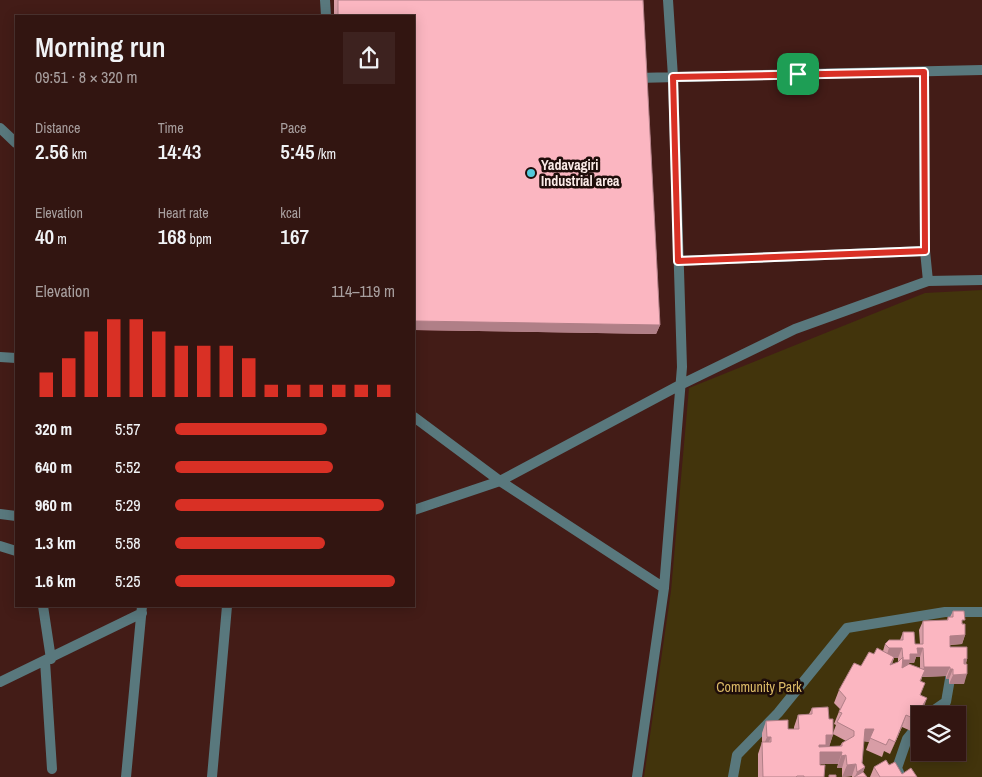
<!DOCTYPE html>
<html lang="en">
<head>
<meta charset="utf-8">
<style>
  :root { --surface:#321511; --page:#3d221f; --text:#f1f3f6; --muted:#a89f9f; --line:#4d3431; --accent:#d93025 }
  body { margin:0; font-family:"Archivo Narrow",sans-serif; background:var(--page); color:var(--text); height:100vh; display:flex; flex-direction:column; font-size:19px; white-space:nowrap }
  * { box-sizing:border-box; margin:0 }
  p { font-size:16px; color:var(--muted) }
  .icon { flex:none; width:28px; height:28px; fill:none; stroke:currentColor; stroke-width:2; stroke-linecap:round; stroke-linejoin:round }
  .map { position:relative; flex:1; overflow:hidden }
  .sheet { position:absolute; left:15px; top:15px; width:400px; height:592px; display:flex; flex-direction:column; background:var(--surface); border-radius:0px; box-shadow:0 2px 12px #0003,0 0 0 1px var(--line) }
  .sheet>* { flex:none }
  .fabs { position:absolute; left:911px; top:706px; display:grid; gap:10px }
  .fabs a { display:grid; place-items:center; width:55px; height:55px; border-radius:0px; background:var(--surface); box-shadow:0 2px 12px #0003,0 0 0 1px var(--line); font-size:25px }
  .pin { position:absolute; display:grid; place-items:center; width:42px; height:42px; color:#fff; margin:-21px; border-radius:10px; box-shadow:0 2px 8px #0006 }
  .round { display:grid; place-items:center; flex:none; width:52px; height:52px; border-radius:0px; background:var(--page) }
  .headline { display:flex; align-items:center; justify-content:space-between; height:85px; padding:0 20px }
  h1 { font-size:28px; font-weight:600; line-height:38px }
  .figures { display:grid; grid-template-columns:repeat(3,1fr); gap:8px; height:85px; padding:5px 20px }
  .figures div { display:grid; align-content:center }
  .figures b { font-size:21px; font-weight:600 }
  .figures small { font-size:14px; font-weight:400 }
  .figures p { font-size:14px }
  .chart { height:140px; padding:10px 20px }
  .chart p { display:flex; justify-content:space-between }
  .chart svg { width:100%; height:90px; margin-top:5px; stroke:var(--accent); stroke-width:6 }
  ul { padding:0 20px; list-style:none; font-size:16px }
  li { display:grid; grid-template-columns:80px 60px 1fr; align-items:center; height:38px }
  li i { height:12px; border-radius:6px; background:var(--accent) }
  .map>svg:first-child { display:block }
  .green { fill:#42340c; fill-rule:evenodd }
  .lines { fill:none; stroke-linecap:round; stroke-linejoin:round }
  .service { stroke:#59787d; stroke-width:10 }
  .minor { stroke:#59787d; stroke-width:10 }
  .wall { fill:#d89da6; fill-rule:evenodd }
  .shaded-wall { fill:#b07f87 }
  .building { fill:#fbb6c1; stroke:#b07f87 }
  .route-casing { stroke:#fff; stroke-width:10 }
  .route { stroke:#d93025; stroke-width:6 }
  .poi-dot { fill:#53cadc; stroke:#1e0d0a; stroke-width:2 }
  .labels { text-anchor:middle; dominant-baseline:central; stroke-width:5; stroke-linejoin:round; paint-order:stroke }
  .poi-label { font-size:14px; font-weight:bold; fill:#fbebe8; stroke:#1e0d0a; text-anchor:start }
  .park-label { font-size:14px; fill:#dcbb67; stroke:#1e0d0a }
</style>
</head>
<body>
<div class="map">
<svg width="982" height="777" viewBox="0 0 982 777">
  <rect width="100%" height="100%" fill="#431c17"/>
  <path class="green" d="M982,290V777H644L671,591L689,388L925,293ZM920,715H958V752H920Z"/>
  <g class="lines">
    <path class="service" d="M927,715L946,702L951,673
      M733,777L737,755L778,713L847,628L945,612H982
      M901,777L897,768L907,739L920,723"/>
    <path class="minor" d="M325,0L326,16
      M924,72L925,251L928,281
      M636,78L982,70
      M0,128L16,143
      M678,261L925,251
      M0,357L16,358
      M414,417L500,481L664,588
      M414,510L500,481L680,385L795,329L928,281L982,280
      M0,514L16,516
      M0,546L16,551
      M43,606L51,659
      M45,661L52,769
      M0,682L142,613
      M126,777L142,606
      M212,777L227,606
      M637,777L664,588L682,367L673,77L668,0"/>
  </g>
  <path class="wall" d="M334,0H643L660,325L656,334L414,330V16H334Z
    M953,611L963,624L965,635L962,644L950,645V647L967,659L966,664L964,684H949V679H946V676L922,677L921,681V695L923,710L911,731L902,727L890,754L884,751L882,757L866,750L869,742L864,741L862,763L865,767L863,772L867,777H852V776L842,777V768H837L838,764H820L824,777H758V754L762,742V733L766,721L788,729H794V727L798,715L809,714L812,708L829,719L833,733L836,725L834,724L840,709L834,703L839,690L861,666L874,654L883,651L885,644L900,640L903,632L915,644H920L919,630L923,621L947,620L948,617H950ZM916,657H920V669L909,664V663H914ZM894,658H898V662L892,664ZM833,734L846,741L842,743L840,746L829,747Z
    M889,765L902,774L917,777H870L874,767Z"/>
  <path class="shaded-wall" d="M414,321L660,325L656,334L414,330Z
    M965,635L962,644L946,645L950,636Z
    M889,648H902L898,658H894L890,669L886,657Z
    M917,648H923L920,657H916L914,663H909L907,669H899L902,660Z
    M964,659H967L964,669Z
    M924,667H950L946,676L921,677Z
    M950,669H953L949,679H946Z
    M967,674L964,684H949L953,675Z
    M927,698L923,710L911,731L915,719Z
    M906,715L902,727L890,754L895,742Z
    M865,729H874L869,742L861,741Z
    M826,735H833L829,747L842,752L838,764H816L819,745Z
    M767,737H771L766,749H762Z
    M846,755L842,768H837L841,756Z
    M856,764L852,776L842,777L847,765Z
    M865,767L861,777H855L857,772Z"/>
  <path class="building" d="M338,0H643L660,325L414,321V16H338Z
    M953,611H964L965,620H962V624H965V635L950,636V647H967V659H964V664H967V674L953,675V669H950V667H924L923,648H917L918,654H910V660H903L902,648H889L885,644L889,640H903V632H914L915,644H923V621L948,620V617H953Z
    M877,648L894,657L890,665L898,662L903,657L902,668L909,664L925,670L920,681L925,683L920,695L927,698L915,719L906,715L895,742L889,739L886,745L870,738L874,729H865L862,763L865,767L857,772L856,764L847,765L846,755L841,756L842,752H820V765H825L824,777H804V776H797L796,777H763L762,742H771V737H767L766,721L788,720V729H799L798,715L812,714V708L828,707L829,719H833V735H826V745H819V747L842,746V743L854,736V731L837,722L842,713L839,712L846,698L839,690L854,663L861,666L869,652L874,654Z
    M886,760L889,765L895,762L902,774L911,768L917,777H880L874,767Z
    M863,772L867,777H854Z
    M829,775H836V777H829Z"/>
  <g class="lines">
    <g class="route-casing">
      <path id="route" d="M924,72L925,251L678,261L673,77Z"/>
    </g>
    <use href="#route" class="route"/>
  </g>
  <circle class="poi-dot" cx="531" cy="173" r="5"/>
  <g class="labels">
    <g class="poi-label">
      <text x="541" y="165">Yadavagiri<tspan x="541" dy="16">Industrial area</tspan></text>
    </g>
    <g class="park-label">
      <text x="759" y="687">Community Park</text>
    </g>
  </g>
</svg>
<div class="fabs">
<a><svg class="icon" aria-label="layers" viewBox="0 0 24 24"><path d="M12 4l9 5-9 5-9-5zM3 14l9 5 9-5"/></svg></a>
</div>
<div class="pin" style="left:798px;top:74px;background:#1e9e55"><svg class="icon" aria-label="arrive" viewBox="0 0 24 24"><path d="M6 21V4h12l-3 4 3 4H6"/></svg></div>
<section class="sheet">
<div class="headline"><div><h1>Morning run</h1><p>09:51 · 8 × 320 m</p></div><a class="round"><svg class="icon" aria-label="share" viewBox="0 0 24 24"><path d="M12 15V3M7 8l5-5 5 5M5 13v7h14v-7"/></svg></a></div>
<div class="figures">
<div><p>Distance</p><b>2.56<small> km</small></b></div>
<div><p>Time</p><b>14:43</b></div>
<div><p>Pace</p><b>5:45<small> /km</small></b></div>
</div>
<div class="figures">
<div><p>Elevation</p><b>40<small> m</small></b></div>
<div><p>Heart rate</p><b>168<small> bpm</small></b></div>
<div><p>kcal</p><b>167</b></div>
</div>
<div class="chart"><p><span>Elevation</span>114–119 m</p>
<svg viewBox="0 0 160 44" preserveAspectRatio="none"><path d="M5 44V32M15 44V25M25 44V12M35 44V6M45 44V6M55 44V12M65 44V19M75 44V19M85 44V19M95 44V25M105 44V38M115 44V38M125 44V38M135 44V38M145 44V38M155 44V38"/></svg>
</div>
<ul>
<li><b>320 m</b>5:57<i style="width:69%"></i></li>
<li><b>640 m</b>5:52<i style="width:72%"></i></li>
<li><b>960 m</b>5:29<i style="width:95%"></i></li>
<li><b>1.3 km</b>5:58<i style="width:68%"></i></li>
<li><b>1.6 km</b>5:25<i style="width:100%"></i></li>
</ul>
</section>
</div>
</body>
</html>
